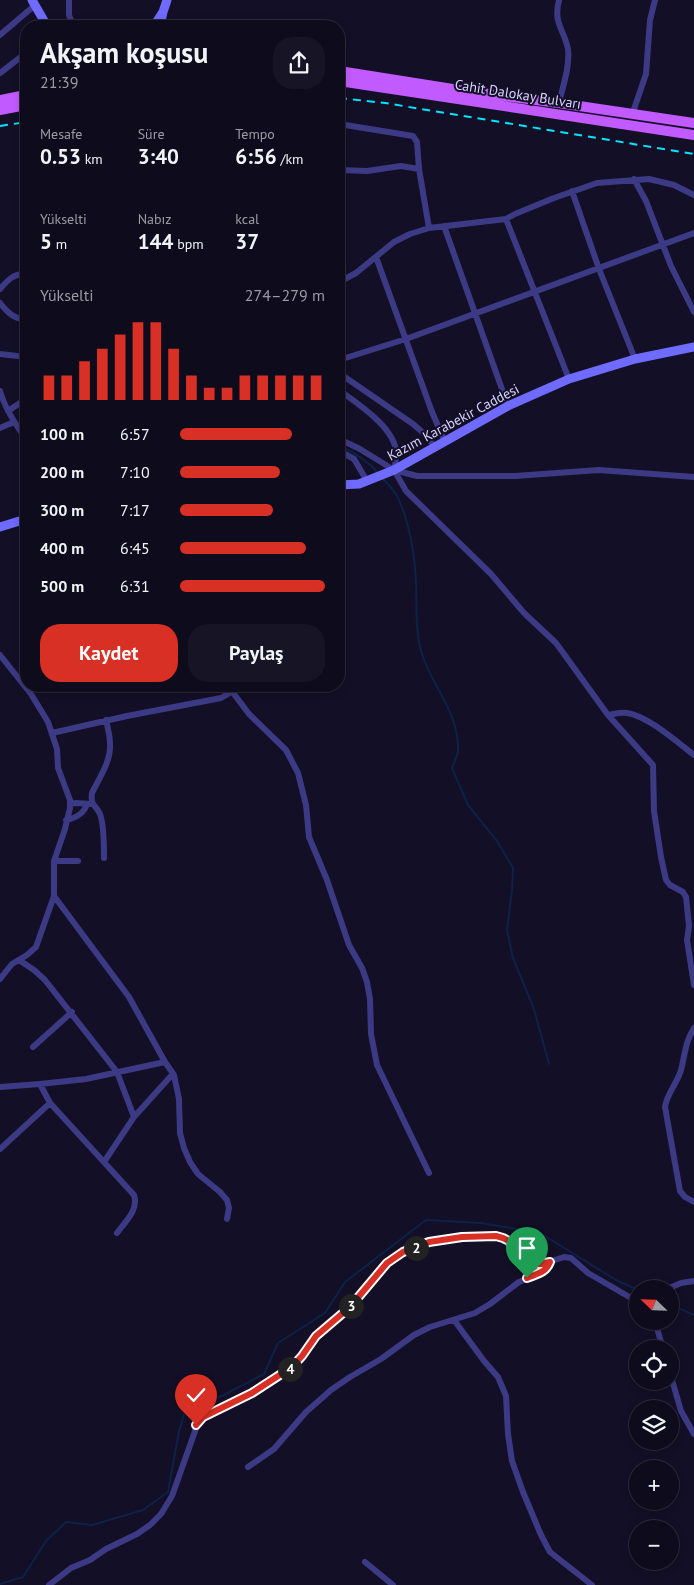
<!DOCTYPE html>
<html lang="tr">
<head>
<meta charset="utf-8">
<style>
  :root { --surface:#0e0b1c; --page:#171425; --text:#f1f3f6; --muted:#9b9ba3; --line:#2e2b3b; --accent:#d93025 }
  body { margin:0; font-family:"PT Sans",sans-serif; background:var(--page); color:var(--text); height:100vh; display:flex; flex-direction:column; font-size:19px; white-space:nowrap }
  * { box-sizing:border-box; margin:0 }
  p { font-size:16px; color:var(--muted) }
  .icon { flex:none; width:28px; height:28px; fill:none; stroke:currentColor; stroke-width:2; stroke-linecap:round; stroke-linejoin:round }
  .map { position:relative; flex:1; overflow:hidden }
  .panel { position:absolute; left:20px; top:20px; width:325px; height:672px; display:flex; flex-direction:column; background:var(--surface); border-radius:20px; box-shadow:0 2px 8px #0003,0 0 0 1px var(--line) }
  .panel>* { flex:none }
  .needle { width:32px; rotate:293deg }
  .controls { position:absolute; left:629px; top:1280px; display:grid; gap:10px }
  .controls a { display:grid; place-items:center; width:50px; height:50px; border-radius:50%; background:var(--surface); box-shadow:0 2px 8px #0003,0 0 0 1px var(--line); font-size:25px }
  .pin { position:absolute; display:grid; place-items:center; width:42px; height:42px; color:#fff; margin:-51px -21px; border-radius:50% 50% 50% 0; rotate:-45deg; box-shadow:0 0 5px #0007 }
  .pin .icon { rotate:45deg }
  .km { position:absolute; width:25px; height:25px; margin:-12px; border-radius:50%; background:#222; color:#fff; font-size:14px; line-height:25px; text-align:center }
  .round { display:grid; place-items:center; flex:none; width:52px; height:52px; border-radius:20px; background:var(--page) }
  .overview { display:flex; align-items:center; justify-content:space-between; height:85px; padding:0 20px }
  h1 { font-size:28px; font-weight:700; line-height:38px }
  .metrics { display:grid; grid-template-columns:repeat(3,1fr); gap:8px; height:85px; padding:5px 20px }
  .metrics div { display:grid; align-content:center }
  .metrics b { font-size:21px; font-weight:700 }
  .metrics small { font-size:14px; font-weight:400 }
  .metrics p { font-size:14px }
  .chart { height:140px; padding:10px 20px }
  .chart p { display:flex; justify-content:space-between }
  .chart svg { width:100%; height:90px; margin-top:5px; stroke:var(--accent); stroke-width:6 }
  .action { display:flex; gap:10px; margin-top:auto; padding:10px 20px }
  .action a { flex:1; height:58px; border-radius:20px; background:var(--accent); color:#fff; font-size:20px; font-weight:700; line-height:58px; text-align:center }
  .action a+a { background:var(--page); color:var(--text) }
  ul { padding:0 20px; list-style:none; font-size:16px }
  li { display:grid; grid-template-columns:80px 60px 1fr; align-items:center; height:38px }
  li i { height:12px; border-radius:6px; background:var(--accent) }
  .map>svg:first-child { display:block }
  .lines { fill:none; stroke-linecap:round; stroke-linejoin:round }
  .stream { stroke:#0c2248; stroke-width:2 }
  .street { stroke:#3d3a85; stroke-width:6 }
  .secondary { stroke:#6f6bff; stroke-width:9 }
  .primary { stroke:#c25bff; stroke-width:10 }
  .rail { stroke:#00e5ff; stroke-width:2; stroke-dasharray:8 6; stroke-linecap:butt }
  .route-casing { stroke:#fff; stroke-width:10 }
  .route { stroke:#d93025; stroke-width:6 }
  .labels { text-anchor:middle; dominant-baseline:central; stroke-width:4; stroke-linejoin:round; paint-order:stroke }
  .street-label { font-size:14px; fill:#d9d4ff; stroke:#130f26 }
</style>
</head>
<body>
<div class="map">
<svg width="694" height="1585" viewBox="0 0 694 1585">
  <rect width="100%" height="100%" fill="#130f26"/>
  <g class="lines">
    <path class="stream" d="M23,135L26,139
      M339,446C353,452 368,461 378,473
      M383,479C388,484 394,490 397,496C409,520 415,556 416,582C417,605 415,628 421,651C431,686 459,711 458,750C458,756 454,762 452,768L468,805L497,841L513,868L512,890L507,930L513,958L534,1009L549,1064
      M670,1304L694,1315
      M0,1584L23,1577L46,1541L66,1522L92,1525L143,1510L168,1492L179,1431L186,1408L222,1396L264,1374L278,1343L325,1313L345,1282L426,1220L481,1223L540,1233L616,1280L638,1290"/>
    <path class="street" d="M69,0V15L73,26
      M559,0C553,24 564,29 568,49C570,66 563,86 559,103
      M0,35L34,6
      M0,73L26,53
      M632,115L646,74L650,20L655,0
      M339,124L413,136L417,142L419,169L429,228
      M339,170L367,171L401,166L419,169
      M634,179L646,201L671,266L694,312
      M572,191L599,269L635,359
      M506,219L569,379
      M444,226L508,406
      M376,257L432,412L445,442
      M339,282L356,273L394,242L410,234L429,228L506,219L515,214L554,198L597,183L649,179L674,185L694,195
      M0,289C8,280 14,273 26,274
      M0,303C8,313 13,318 26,320
      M0,354L26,357
      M339,360L406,339L694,233
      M339,373L413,424L428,437L434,447
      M339,390C357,403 397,429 396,454C396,459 395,465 394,470L417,476H515L599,470L694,477
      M0,391C5,409 15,424 26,439
      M8,411L26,399
      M0,428L14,422
      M339,439L360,449L394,470L406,491L491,574L524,613L556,643L608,715L653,765L654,811L661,857L666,880L670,885L683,892L686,897L689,926L687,940L694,985
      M339,451L354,459L367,481
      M0,655L31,694L48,722L57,749L58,768L70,800V808L65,829L54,861V896L36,947L27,955L12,964L0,979
      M228,686L249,714L286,750L298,773L306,805L309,837L327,880L349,945L362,968L367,982L370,999L371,1034L377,1065L429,1173
      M608,715C614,714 621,712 627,713C648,716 677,742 694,755
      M52,733L127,716L221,698L233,691
      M70,804L76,803L91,804
      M66,820C76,818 84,814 87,804
      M104,858C104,847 104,824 100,814C96,805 90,806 92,793C99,778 111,762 110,744C110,736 108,728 106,720
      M54,861H78
      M54,896L129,997L165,1062L174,1075L179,1099L180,1133L184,1148L190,1162L198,1174L220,1192L227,1200L229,1208L227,1219
      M19,960L34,970L45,980L117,1072L134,1117
      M694,1028C685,1042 685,1055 681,1070C677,1084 667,1093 665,1107L680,1191L685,1197L694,1202
      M33,1047L72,1012
      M40,1084L50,1103L134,1195C139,1210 125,1222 117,1233
      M0,1087L40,1084L86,1079L165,1062
      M0,1149L50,1103
      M104,1162L134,1117L170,1077L174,1075
      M667,1289L681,1283L694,1281
      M454,1320L484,1361L498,1377L506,1396L508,1434L512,1461L523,1492L541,1535L550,1552L592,1585
      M655,1321L663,1349
      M670,1373L681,1411L694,1434
      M248,1467L274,1449L306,1412L331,1390L350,1377L381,1359L414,1335L430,1327L475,1313L490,1304L519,1282L543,1272L547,1268L550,1262
      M365,1562L393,1585
      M49,1585L71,1568L90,1560L106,1549L137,1534L150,1525L161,1514L172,1496L199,1420L206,1415L252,1393L287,1372L302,1356L316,1337L350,1307L387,1263L398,1255L429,1242L462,1237L499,1236L509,1241L518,1256L530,1263L543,1264L564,1257L571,1258L588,1273L638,1302"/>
    <path class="secondary" d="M32,0L47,26
      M163,12L167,0
      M154,26L163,12L160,26
      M339,485L359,484L394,470L508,406L569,379L635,359L694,347
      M0,527L26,519"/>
    <path class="primary" d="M339,71L459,90L559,103L694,123
      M339,81L694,135
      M0,100L26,95
      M0,110L26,105"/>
    <path class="rail" d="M339,98L385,103L694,154
      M0,126L26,122"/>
  </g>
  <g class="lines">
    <g class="route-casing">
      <path id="route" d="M196,1425L203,1417L252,1393L292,1367L302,1356L316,1336L350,1307L387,1263L403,1252L429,1242L462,1237L496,1236L503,1238L509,1241L518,1256L526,1261L539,1264L550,1262C546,1273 536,1274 527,1278"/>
    </g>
    <use href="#route" class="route"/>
  </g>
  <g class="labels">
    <g class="street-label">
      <text transform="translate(518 94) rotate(9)">Cahit Dalokay Bulvarı</text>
      <text transform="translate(453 422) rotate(-28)">Kazım Karabekir Caddesi</text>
    </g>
  </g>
</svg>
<div class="controls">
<a><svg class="needle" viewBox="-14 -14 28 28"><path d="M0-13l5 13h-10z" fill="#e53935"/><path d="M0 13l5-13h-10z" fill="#9b9ba3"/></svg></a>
<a><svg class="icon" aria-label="locate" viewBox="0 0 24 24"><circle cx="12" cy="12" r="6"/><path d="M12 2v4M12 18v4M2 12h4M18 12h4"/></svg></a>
<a><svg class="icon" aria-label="layers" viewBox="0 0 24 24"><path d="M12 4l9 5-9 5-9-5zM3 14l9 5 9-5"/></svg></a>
<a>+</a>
<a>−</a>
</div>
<div class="pin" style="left:527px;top:1278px;background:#1e9e55"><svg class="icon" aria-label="arrive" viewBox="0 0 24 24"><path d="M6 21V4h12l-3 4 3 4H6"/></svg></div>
<div class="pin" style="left:196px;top:1425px;background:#d93025"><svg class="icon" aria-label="check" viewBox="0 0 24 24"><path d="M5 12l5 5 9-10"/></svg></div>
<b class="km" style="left:416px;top:1248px">2</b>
<b class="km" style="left:351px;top:1306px">3</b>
<b class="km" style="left:290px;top:1369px">4</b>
<section class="panel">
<div class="overview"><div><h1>Akşam koşusu</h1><p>21:39</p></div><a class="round"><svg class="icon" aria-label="share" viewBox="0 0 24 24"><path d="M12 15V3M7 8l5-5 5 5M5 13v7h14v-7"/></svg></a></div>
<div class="metrics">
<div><p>Mesafe</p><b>0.53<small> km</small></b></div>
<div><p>Süre</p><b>3:40</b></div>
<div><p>Tempo</p><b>6:56<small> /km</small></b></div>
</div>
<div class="metrics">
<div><p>Yükselti</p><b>5<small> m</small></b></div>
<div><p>Nabız</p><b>144<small> bpm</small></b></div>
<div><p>kcal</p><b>37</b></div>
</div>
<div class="chart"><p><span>Yükselti</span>274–279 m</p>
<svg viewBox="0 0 160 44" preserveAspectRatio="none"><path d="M5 44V32M15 44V32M25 44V25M35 44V19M45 44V12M55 44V6M65 44V6M75 44V19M85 44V32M95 44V38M105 44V38M115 44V32M125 44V32M135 44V32M145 44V32M155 44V32"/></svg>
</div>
<ul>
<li><b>100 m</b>6:57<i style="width:77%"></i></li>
<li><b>200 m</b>7:10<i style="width:69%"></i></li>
<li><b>300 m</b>7:17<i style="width:64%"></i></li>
<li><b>400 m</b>6:45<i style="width:87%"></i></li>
<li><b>500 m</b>6:31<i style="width:100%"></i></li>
</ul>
<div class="action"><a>Kaydet</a><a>Paylaş</a></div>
</section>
</div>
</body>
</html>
